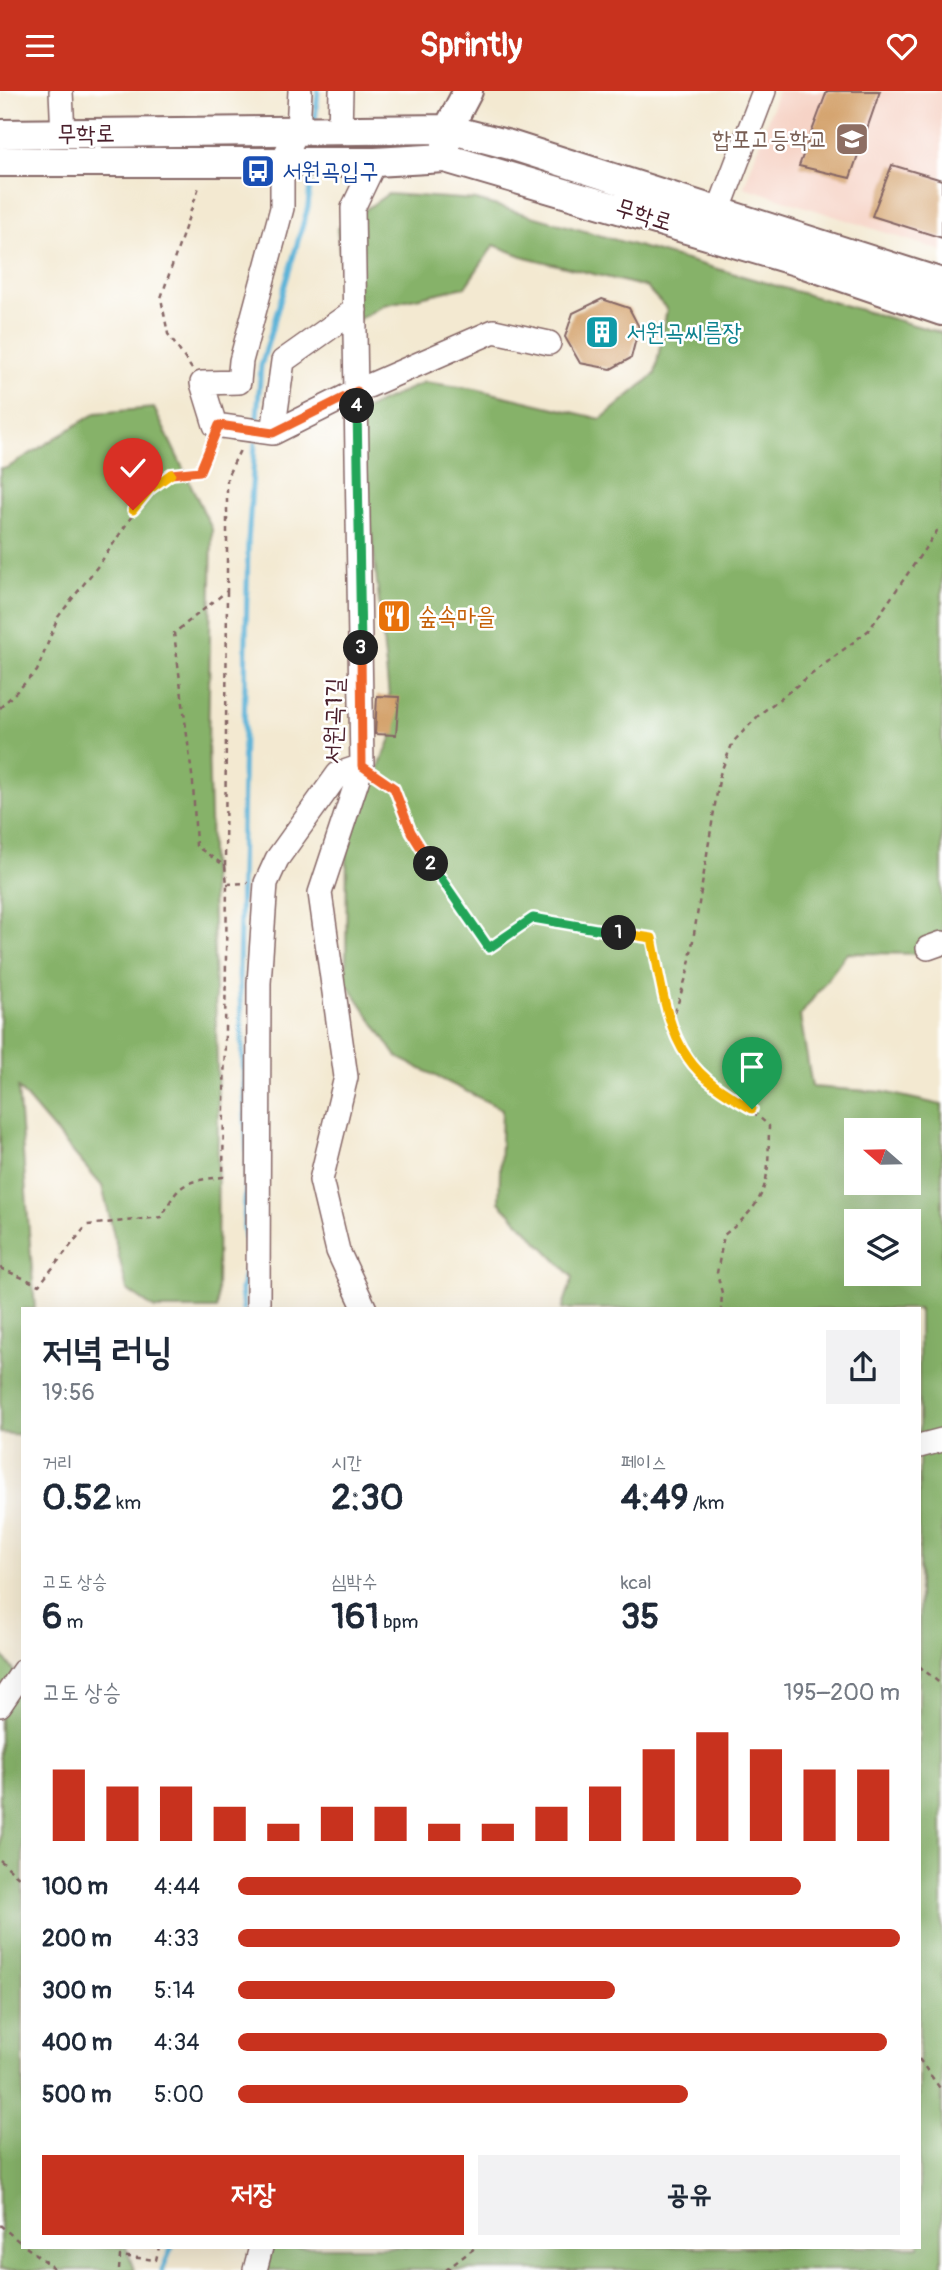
<!DOCTYPE html>
<html lang="ko">
<head>
<meta charset="utf-8">
<style>
  :root { --surface:#fff; --page:#f2f2f3; --text:#1f2937; --muted:#747a83; --accent:#c8321e }
  body { margin:0; font-family:Pangolin,"Poor Story",sans-serif; background:var(--page); color:var(--text); height:100vh; display:flex; flex-direction:column; font-size:26px; white-space:nowrap }
  * { box-sizing:border-box; margin:0 }
  p { font-size:23px; color:var(--muted) }
  .icon { flex:none; width:38px; height:38px; fill:none; stroke:currentColor; stroke-width:2; stroke-linecap:round; stroke-linejoin:round }
  .map { position:relative; flex:1; overflow:hidden }
  .drawer { position:absolute; left:21px; top:1216px; width:900px; height:942px; display:flex; flex-direction:column; background:var(--surface); border-radius:0px; box-shadow:0 7px 28px #0002 }
  .drawer>* { flex:none }
  .needle { width:46px; rotate:290deg }
  .buttons { position:absolute; left:844px; top:1027px; display:grid; gap:14px }
  .buttons a { display:grid; place-items:center; width:77px; height:77px; border-radius:0px; background:var(--surface); box-shadow:0 7px 28px #0002; font-size:35px }
  .pin { position:absolute; display:grid; place-items:center; width:60px; height:60px; color:#fff; margin:-72px -30px; border-radius:50% 50% 50% 0; rotate:-45deg; box-shadow:0 0 7px #0007 }
  .pin .icon { rotate:45deg }
  .km { position:absolute; width:35px; height:35px; margin:-18px; border-radius:50%; background:#222; color:#fff; font-size:19px; line-height:35px; text-align:center }
  .round { display:grid; place-items:center; flex:none; width:74px; height:74px; border-radius:0px; background:var(--page) }
  .summary { display:flex; align-items:center; justify-content:space-between; height:119px; padding:0 21px }
  h1 { font-size:38px; font-weight:800; line-height:52px }
  .metrics { display:grid; grid-template-columns:repeat(3,1fr); gap:10px; height:119px; padding:7px 21px }
  .metrics div { display:grid; align-content:center }
  .metrics b { font-size:35px; font-weight:800 }
  .metrics small { font-size:19px; font-weight:400 }
  .metrics p { font-size:19px }
  .chart { height:196px; padding:14px 21px }
  .chart p { display:flex; justify-content:space-between }
  .chart svg { width:100%; height:126px; margin-top:7px; stroke:var(--accent); stroke-width:6 }
  .cta { display:flex; gap:14px; margin-top:auto; padding:14px 21px }
  .cta a { flex:1; height:80px; border-radius:0px; background:var(--accent); color:#fff; font-size:28px; font-weight:800; line-height:80px; text-align:center }
  .cta a+a { background:var(--page); color:var(--text) }
  ul { padding:0 21px; list-style:none; font-size:23px }
  li { display:grid; grid-template-columns:112px 84px 1fr; align-items:center; height:52px }
  li i { height:18px; border-radius:9px; background:var(--accent) }
  header { display:flex; justify-content:space-between; align-items:center; height:91px; padding:0 21px; background:var(--accent); color:#fff; font-size:32px; font-weight:800 }
  .map>svg:first-child { display:block }
  .built { fill:#f6d2c4 }
  .forest { fill:#86b269; stroke:#68684a; stroke-width:2; fill-rule:evenodd }
  .lines { fill:none; stroke-linecap:round; stroke-linejoin:round }
  .stream { stroke:#5bb3d8; stroke-width:5 }
  .building { fill:#d3a069 }
  .minor-casing { stroke:#856665; stroke-width:26 }
  .major-casing { stroke:#856665; stroke-width:32 }
  .path { stroke:#856665; stroke-width:2.5; stroke-dasharray:5 5; stroke-linecap:butt }
  .minor { stroke:#fff; stroke-width:23 }
  .major { stroke:#fff; stroke-width:28 }
  .split-1-casing { stroke:#fff; stroke-width:14 }
  .split-2-casing { stroke:#fff; stroke-width:14 }
  .split-3-casing { stroke:#fff; stroke-width:14 }
  .split-4-casing { stroke:#fff; stroke-width:14 }
  .split-5-casing { stroke:#fff; stroke-width:14 }
  .split-6-casing { stroke:#fff; stroke-width:14 }
  .split-1 { stroke:#f5b400; stroke-width:9 }
  .split-2 { stroke:#22a559; stroke-width:9 }
  .split-3 { stroke:#f0652b; stroke-width:9 }
  .split-4 { stroke:#22a559; stroke-width:9 }
  .split-5 { stroke:#f0652b; stroke-width:9 }
  .split-6 { stroke:#f5b400; stroke-width:9 }
  .labels { text-anchor:middle; dominant-baseline:central; stroke-width:5; stroke-linejoin:round; paint-order:stroke }
  .street-label { font-size:24px; fill:#4a1f2b; stroke:#fff }
  .education-label { font-size:24px; fill:#785e54; stroke:#fff; text-anchor:end }
  .transit-label { font-size:24px; fill:#164399; stroke:#fff; text-anchor:start }
  .culture-label { font-size:24px; fill:#0d838f; stroke:#fff; text-anchor:start }
  .food-label { font-size:24px; fill:#c56008; stroke:#fff; text-anchor:start }
</style>
</head>
<body>
<header><svg class="icon" aria-label="menu" viewBox="0 0 24 24"><path d="M4 6h16M4 12h16M4 18h16"/></svg>Sprintly<svg class="icon" aria-label="heart" viewBox="0 0 24 24"><path d="M12 20l-8-8c-3-5 5-10 8-4 3-6 11-1 8 4z"/></svg></header>
<div class="map">
<svg width="942" height="2179" viewBox="0 0 942 2179">
  <rect width="100%" height="100%" fill="#fff"/>
  <filter id="ink" filterUnits="userSpaceOnUse"><feTurbulence type="fractalNoise" baseFrequency=".0143" numOctaves="2"/><feDisplacementMap in="SourceGraphic" scale="14" xChannelSelector="R" yChannelSelector="G"/><feConvolveMatrix kernelMatrix="1 2 1 2 8 2 1 2 1" color-interpolation-filters="sRGB"/></filter>
  <filter id="wash" filterUnits="userSpaceOnUse"><feTurbulence type="fractalNoise" baseFrequency=".00686" numOctaves="4" result="noise"/><feDisplacementMap in="SourceGraphic" scale="28" xChannelSelector="R" yChannelSelector="G"/><feGaussianBlur stdDeviation="1.57" result="paint"/><feColorMatrix in="noise" values="0 0 0 0 0 0 0 0 0 0 0 0 0 0 0 0 0 1.4 0 .05"/><feComposite in="paint" operator="in"/></filter>
  <g filter="url(#wash)">
    <rect width="100%" height="100%" fill="#f3e9d1"/>
    <path class="built" d="M778,0H942V160L744,96Z"/>
    <path class="forest" d="M388,103L476,109L942,242V863L847,862L800,925L812,996L883,1001L942,1014V2179H266L271,2156H919V1218H562L573,1186L499,1111L502,1018L397,966L346,891L347,751L393,643L359,321L424,291L475,298L601,328L655,283L667,218L646,196L525,166L494,154L465,196L384,214L349,234L337,138ZM856,1040H908V1092H856ZM856,1130H908V1183H856Z
      M154,317L212,438L208,654L218,1008L217,1218H155L127,1199L102,1095L18,997L35,1218H23V1344L0,1342V377H7L96,322Z
      M0,1561L23,1592V2156H126L134,2179H0Z"/>
    <g class="lines">
      <path class="stream" d="M315,30L318,0
        M257,326L261,275L308,116L311,81
        M243,1218L241,1198L248,1166L244,1136L247,1069L239,879L248,451L255,353
        M162,2179L172,2156"/>
    </g>
    <g id="blocks">
      <path class="building" d="M827,0H880L850,87L799,75Z
        M892,74L942,89V147L872,125Z
        M602,208L629,217L639,236L631,267L611,278L580,272L565,246L573,222Z
        M377,605L399,606L396,644L375,643Z"/>
    </g>
  </g>
  <g filter="url(#ink)">
    <use href="#blocks" fill-opacity="0" stroke="#856665" stroke-width="2"/>
    <g class="lines">
      <g class="minor-casing">
        <path id="minor" d="M61,0L63,44
          M300,0L298,39L282,70V117L241,270L239,291L202,292L215,334L273,342L357,300L494,240L549,252
          M340,40L341,0
          M718,121L764,0
          M273,342L283,270L355,219
          M928,857L942,852
          M258,1218L259,892L266,792L277,768L338,683L362,675
          M365,1218L338,1160L321,1089L346,986L320,802L362,675L353,117L375,71
          M919,1355L942,1349
          M0,1614L23,1580
          M255,2179L261,2156"/>
      </g>
      <g class="major-casing">
        <path id="major" d="M0,43L448,38L510,54L942,192
          M446,54L448,38L468,0
          M0,71H375L445,67L799,171L942,220"/>
      </g>
      <path class="path" d="M192,278L168,243L161,207L200,93
        M0,617L37,580L58,526L101,471L150,398L167,384L200,380L211,353
        M379,687L394,697L411,742L489,857L533,827L652,847C661,892 668,948 701,982C722,1003 749,1015 769,1035C768,1090 771,1108 724,1144L717,1182L722,1202L721,1218
        M225,775L227,500
        M227,793L248,792
        M672,931L688,880L720,683L733,651L760,623L869,539L937,440H942
        M0,1177L39,1194L87,1134L162,1126C179,1091 185,1090 223,1086L227,793L225,775L196,755L193,692L174,542L227,500V386L241,357
        M919,1575L942,1594
        M0,1769L23,1790
        M919,1968L942,2000
        M0,2134L23,2154
        M26,2156L56,2179
        M119,2179L120,2165L156,2169L159,2156
        M446,2179L476,2156"/>
      <use href="#minor" class="minor"/>
      <use href="#major" class="major"/>
    </g>
  </g>
  <g class="lines" filter="url(#ink)">
    <g class="split-1-casing">
      <path id="split-1" d="M619,842L652,847C660,885 665,935 688,967C703,990 730,1005 752,1018"/>
    </g>
    <g class="split-2-casing">
      <path id="split-2" d="M431,773L489,857L533,827L619,842"/>
    </g>
    <g class="split-3-casing">
      <path id="split-3" d="M361,557L362,675L394,697L411,741L431,773"/>
    </g>
    <g class="split-4-casing">
      <path id="split-4" d="M357,315L361,557"/>
    </g>
    <g class="split-5-casing">
      <path id="split-5" d="M171,383L200,380L219,334L273,342L357,300V315"/>
    </g>
    <g class="split-6-casing">
      <path id="split-6" d="M133,419L150,398L171,383"/>
    </g>
    <use href="#split-1" class="split-1"/>
    <use href="#split-2" class="split-2"/>
    <use href="#split-3" class="split-3"/>
    <use href="#split-4" class="split-4"/>
    <use href="#split-5" class="split-5"/>
    <use href="#split-6" class="split-6"/>
  </g>
  <defs>
    <g id="school-square" transform="scale(1.75)"><rect x="-9" y="-9" width="18" height="18" rx="4" fill="#8d6e63" stroke="#fff"/><path d="M0-5L7-2L0 1L-7-2ZM-4 1L0 2.5L4 1V4Q0 6-4 4Z" fill="#fff"/></g>
    <g id="bus-square" transform="scale(1.75)"><rect x="-9" y="-9" width="18" height="18" rx="4" fill="#1a4fb4" stroke="#fff"/><path d="M-5-6H5V4H4V6H2V4H-2V6H-4V4H-5ZM-3.5-4V0h7V-4ZM-3.5 1.2v1.5H-2V1.2ZM2 1.2v1.5H3.5V1.2Z" fill="#fff"/></g>
    <g id="building-square" transform="scale(1.75)"><rect x="-9" y="-9" width="18" height="18" rx="4" fill="#0f9aa8" stroke="#fff"/><path d="M-4-6H4V6H1V3H-1V6H-4ZM-2.5-4.3h1.7v1.8h-1.7ZM.8-4.3h1.7v1.8H.8ZM-2.5-1h1.7V.8h-1.7ZM.8-1h1.7V.8H.8Z" fill="#fff"/></g>
    <g id="restaurant-square" transform="scale(1.75)"><rect x="-9" y="-9" width="18" height="18" rx="4" fill="#e8710a" stroke="#fff"/><path d="M-5-6h1v4h1v-4h1v4h1v-4h1v5L-1.5 .5V6h-2V.5L-5-1ZM5-6V6H3V1.5H1.5Q1.5-4 5-6Z" fill="#fff"/></g>
  </defs>
  <g fill-rule="evenodd">
    <use href="#school-square" x="852" y="48"/>
    <use href="#bus-square" x="258" y="80"/>
    <use href="#building-square" x="602" y="241"/>
    <use href="#restaurant-square" x="394" y="525"/>
  </g>
  <g class="labels">
    <g class="street-label">
      <text transform="translate(86 43) rotate(-1)">무학로</text>
      <text transform="translate(644 124) rotate(17)">무학로</text>
      <text transform="translate(334 630) rotate(-88)">서원곡1길</text>
    </g>
    <g class="education-label">
      <text x="828" y="48">합포고등학교</text>
    </g>
    <g class="transit-label">
      <text x="282" y="80">서원곡입구</text>
    </g>
    <g class="culture-label">
      <text x="626" y="241">서원곡씨름장</text>
    </g>
    <g class="food-label">
      <text x="418" y="525">숲속마을</text>
    </g>
  </g>
</svg>
<div class="buttons">
<a><svg class="needle" viewBox="-14 -14 28 28"><path d="M0-13l5 13h-10z" fill="#e53935"/><path d="M0 13l5-13h-10z" fill="#747a83"/></svg></a>
<a><svg class="icon" aria-label="layers" viewBox="0 0 24 24"><path d="M12 4l9 5-9 5-9-5zM3 14l9 5 9-5"/></svg></a>
</div>
<div class="pin" style="left:752px;top:1018px;background:#1e9e55"><svg class="icon" aria-label="arrive" viewBox="0 0 24 24"><path d="M6 21V4h12l-3 4 3 4H6"/></svg></div>
<div class="pin" style="left:133px;top:419px;background:#d93025"><svg class="icon" aria-label="check" viewBox="0 0 24 24"><path d="M5 12l5 5 9-10"/></svg></div>
<b class="km" style="left:619px;top:842px">1</b>
<b class="km" style="left:431px;top:773px">2</b>
<b class="km" style="left:361px;top:557px">3</b>
<b class="km" style="left:357px;top:315px">4</b>
<section class="drawer">
<div class="summary"><div><h1>저녁 러닝</h1><p>19:56</p></div><a class="round"><svg class="icon" aria-label="share" viewBox="0 0 24 24"><path d="M12 15V3M7 8l5-5 5 5M5 13v7h14v-7"/></svg></a></div>
<div class="metrics">
<div><p>거리</p><b>0.52<small> km</small></b></div>
<div><p>시간</p><b>2:30</b></div>
<div><p>페이스</p><b>4:49<small> /km</small></b></div>
</div>
<div class="metrics">
<div><p>고도 상승</p><b>6<small> m</small></b></div>
<div><p>심박수</p><b>161<small> bpm</small></b></div>
<div><p>kcal</p><b>35</b></div>
</div>
<div class="chart"><p><span>고도 상승</span>195–200 m</p>
<svg viewBox="0 0 160 44" preserveAspectRatio="none"><path d="M5 44V19M15 44V25M25 44V25M35 44V32M45 44V38M55 44V32M65 44V32M75 44V38M85 44V38M95 44V32M105 44V25M115 44V12M125 44V6M135 44V12M145 44V19M155 44V19"/></svg>
</div>
<ul>
<li><b>100 m</b>4:44<i style="width:85%"></i></li>
<li><b>200 m</b>4:33<i style="width:100%"></i></li>
<li><b>300 m</b>5:14<i style="width:57%"></i></li>
<li><b>400 m</b>4:34<i style="width:98%"></i></li>
<li><b>500 m</b>5:00<i style="width:68%"></i></li>
</ul>
<div class="cta"><a>저장</a><a>공유</a></div>
</section>
</div>
</body>
</html>
